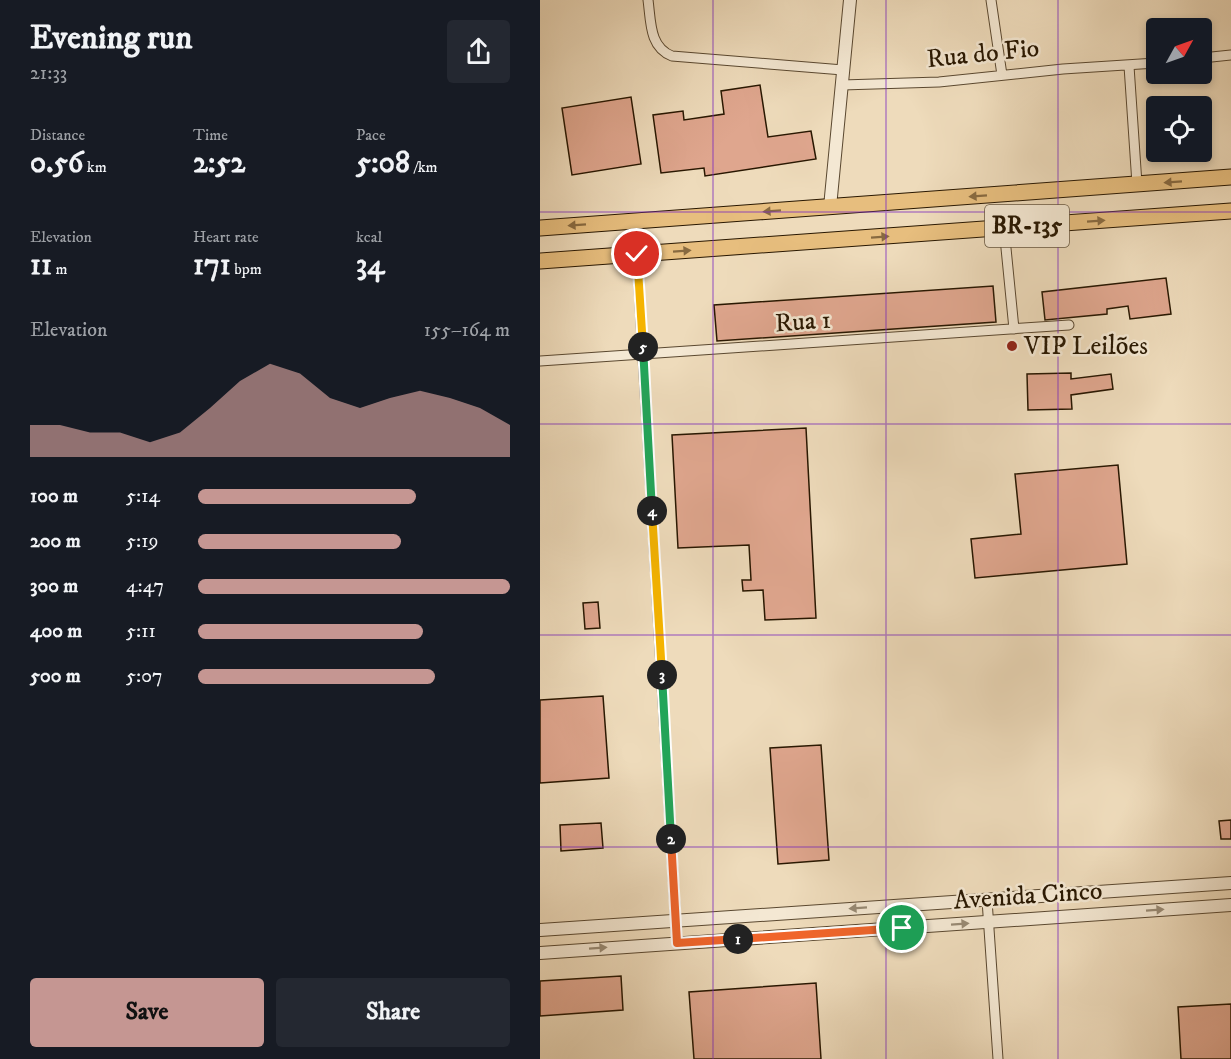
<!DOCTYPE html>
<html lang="en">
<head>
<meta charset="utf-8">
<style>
  :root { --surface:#171b24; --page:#242831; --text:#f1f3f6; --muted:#9ea1a6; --accent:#c59692 }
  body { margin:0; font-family:"IM FELL DW Pica",serif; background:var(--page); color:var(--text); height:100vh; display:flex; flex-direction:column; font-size:22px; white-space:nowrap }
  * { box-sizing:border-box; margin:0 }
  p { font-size:20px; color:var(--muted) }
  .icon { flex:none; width:33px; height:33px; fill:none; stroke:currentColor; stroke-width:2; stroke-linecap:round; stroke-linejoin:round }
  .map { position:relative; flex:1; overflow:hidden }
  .details { display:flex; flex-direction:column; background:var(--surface); width:540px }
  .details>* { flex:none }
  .needle { width:39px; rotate:50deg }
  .controls { position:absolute; left:606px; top:18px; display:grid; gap:12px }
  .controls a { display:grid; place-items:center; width:66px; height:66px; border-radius:6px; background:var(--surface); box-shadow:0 3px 9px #0003; font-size:30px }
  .pin { position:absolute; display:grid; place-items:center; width:51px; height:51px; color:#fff; margin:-26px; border:3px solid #fff; border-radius:50%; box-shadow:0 2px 6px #0007 }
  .km { position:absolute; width:30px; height:30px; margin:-15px; border-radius:50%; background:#222; color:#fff; font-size:16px; line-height:30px; text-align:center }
  .round { display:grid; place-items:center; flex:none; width:63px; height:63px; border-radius:6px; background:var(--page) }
  .head { display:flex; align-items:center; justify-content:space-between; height:102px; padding:0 30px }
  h1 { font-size:33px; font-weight:700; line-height:45px }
  .metrics { display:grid; grid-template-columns:repeat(3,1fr); gap:9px; height:102px; padding:6px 30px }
  .metrics div { display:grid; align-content:center }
  .metrics b { font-size:30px; font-weight:700 }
  .metrics small { font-size:16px; font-weight:400 }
  .metrics p { font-size:16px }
  .chart { height:168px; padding:12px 30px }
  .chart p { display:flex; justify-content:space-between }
  .chart svg { width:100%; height:108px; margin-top:6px; fill:var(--accent); opacity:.7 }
  .primary-button { display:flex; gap:12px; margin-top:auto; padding:12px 30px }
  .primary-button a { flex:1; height:69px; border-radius:6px; background:var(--accent); color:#111; font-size:24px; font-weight:700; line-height:69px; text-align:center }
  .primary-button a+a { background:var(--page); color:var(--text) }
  ul { padding:0 30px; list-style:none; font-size:20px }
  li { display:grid; grid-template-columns:96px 72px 1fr; align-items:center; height:45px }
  li i { height:15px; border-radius:8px; background:var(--accent) }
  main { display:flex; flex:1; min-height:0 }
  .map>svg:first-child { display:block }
  .building { fill:#dfa68e; stroke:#281701; stroke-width:1.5 }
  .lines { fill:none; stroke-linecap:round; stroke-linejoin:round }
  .minor-casing { stroke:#5a4830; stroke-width:11 }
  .tertiary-casing { stroke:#5a4830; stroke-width:14 }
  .trunk-casing { stroke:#281701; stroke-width:17 }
  .minor { stroke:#f4e8d3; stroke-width:9 }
  .tertiary { stroke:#f4e8d3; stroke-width:12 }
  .trunk { stroke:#e7be7e; stroke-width:15 }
  .oneway { fill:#886a40 }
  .oneway2 { fill:#988a74 }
  .split-1-casing { stroke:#fff; stroke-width:12 }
  .split-2-casing { stroke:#fff; stroke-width:12 }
  .split-3-casing { stroke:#fff; stroke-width:12 }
  .split-4-casing { stroke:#fff; stroke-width:12 }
  .split-5-casing { stroke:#fff; stroke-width:12 }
  .split-6-casing { stroke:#fff; stroke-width:12 }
  .split-1 { stroke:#f0652b; stroke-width:8 }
  .split-2 { stroke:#f0652b; stroke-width:8 }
  .split-3 { stroke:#22a559; stroke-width:8 }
  .split-4 { stroke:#f5b400; stroke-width:8 }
  .split-5 { stroke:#22a559; stroke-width:8 }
  .split-6 { stroke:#f5b400; stroke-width:8 }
  .grid { fill:none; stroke:#7b2cbf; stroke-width:1.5; stroke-opacity:0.55 }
  .poi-dot { fill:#8f2418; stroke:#f4e8d3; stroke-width:2 }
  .labels { text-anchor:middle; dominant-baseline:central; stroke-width:5; stroke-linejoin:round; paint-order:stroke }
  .shield { fill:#f4e8d3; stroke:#655640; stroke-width:1.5 }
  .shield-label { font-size:24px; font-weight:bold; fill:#281701 }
  .street-label { font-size:26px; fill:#281701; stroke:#f4e8d3 }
  .poi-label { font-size:26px; fill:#281701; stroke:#f4e8d3; text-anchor:start }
</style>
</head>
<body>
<main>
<section class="details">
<div class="head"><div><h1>Evening run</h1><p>21:33</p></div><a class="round"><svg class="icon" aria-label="share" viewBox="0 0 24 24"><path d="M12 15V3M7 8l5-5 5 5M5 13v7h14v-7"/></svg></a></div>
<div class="metrics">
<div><p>Distance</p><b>0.56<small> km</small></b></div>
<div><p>Time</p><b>2:52</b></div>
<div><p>Pace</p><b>5:08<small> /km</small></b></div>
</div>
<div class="metrics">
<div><p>Elevation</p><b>11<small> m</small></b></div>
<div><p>Heart rate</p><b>171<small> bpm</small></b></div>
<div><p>kcal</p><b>34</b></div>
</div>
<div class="chart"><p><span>Elevation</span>155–164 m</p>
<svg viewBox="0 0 160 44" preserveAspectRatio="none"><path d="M0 44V31L10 31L20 34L30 34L40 38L50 34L60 24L70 13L80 6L90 10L100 20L110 24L120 20L130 17L140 20L150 24L160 31V44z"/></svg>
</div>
<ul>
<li><b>100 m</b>5:14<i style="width:70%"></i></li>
<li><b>200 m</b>5:19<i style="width:65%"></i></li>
<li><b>300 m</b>4:47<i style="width:100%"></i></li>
<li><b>400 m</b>5:11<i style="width:72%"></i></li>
<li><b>500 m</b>5:07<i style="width:76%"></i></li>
</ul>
<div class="primary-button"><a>Save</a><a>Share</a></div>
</section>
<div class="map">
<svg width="691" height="1059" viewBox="0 0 691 1059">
  <rect width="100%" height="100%" fill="#eedbbb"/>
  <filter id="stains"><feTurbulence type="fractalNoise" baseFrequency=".00333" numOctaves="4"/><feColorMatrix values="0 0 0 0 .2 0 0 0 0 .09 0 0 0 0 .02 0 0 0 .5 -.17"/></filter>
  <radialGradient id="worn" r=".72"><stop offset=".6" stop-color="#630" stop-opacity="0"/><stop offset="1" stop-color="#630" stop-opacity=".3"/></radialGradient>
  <path class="building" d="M220,85L228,137L271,131L276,159L165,176L164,168L121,173L113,115L143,111L144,120L184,114L181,91Z
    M91,97L101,164L32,175L22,108Z
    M626,278L631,314L590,319L588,306L567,309V314L505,320L502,292Z
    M453,286L456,322L177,341L174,305Z
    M531,373V379L571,374L573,389L531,395L532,409L488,410L487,374Z
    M266,428L276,618L225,620L223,590L203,591L202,580H211L209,545L138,548L132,435Z
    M578,465L587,564L435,578L431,539L481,534L475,474Z
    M58,602L60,628L45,629L43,603Z
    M63,696L69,778L0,783V700Z
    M281,745L289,860L238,864L230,748Z
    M691,820V839H681L679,821Z
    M61,823L63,848L21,851L20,825Z
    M81,976L83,1010L0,1016V981Z
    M276,983L281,1059H154L149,992Z
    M691,1004V1059H641L638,1007Z"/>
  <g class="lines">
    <g class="minor-casing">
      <path id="minor" d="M108,0C111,21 109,47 132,56L303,70
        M451,0L462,75
        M662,58L691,55
        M589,66L597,184
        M302,85L399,82L523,69L616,63
        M464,228L474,329
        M97,254L137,943
        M0,361L529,325
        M447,900L458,1059"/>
    </g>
    <g class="tertiary-casing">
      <path id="tertiary" d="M290,207L310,0
        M0,930L691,883
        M0,953L691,905"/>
    </g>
    <g class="trunk-casing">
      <path id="trunk" d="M0,228L691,177
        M0,261L691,211"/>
    </g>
    <use href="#minor" class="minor"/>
    <use href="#tertiary" class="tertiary"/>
    <use href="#trunk" class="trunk"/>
  </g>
  <defs><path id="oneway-solid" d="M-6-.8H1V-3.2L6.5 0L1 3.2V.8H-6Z" transform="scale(1.5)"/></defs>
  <g class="oneway">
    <use href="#oneway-solid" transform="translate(633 182) rotate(176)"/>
    <use href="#oneway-solid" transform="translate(438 196) rotate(176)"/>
    <use href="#oneway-solid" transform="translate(232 211) rotate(176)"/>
    <use href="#oneway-solid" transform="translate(556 221) rotate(-4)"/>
    <use href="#oneway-solid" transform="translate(37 225) rotate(176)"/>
    <use href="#oneway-solid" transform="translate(340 237) rotate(-4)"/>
    <use href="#oneway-solid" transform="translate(142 251) rotate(-4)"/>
  </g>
  <g class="oneway2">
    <use href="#oneway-solid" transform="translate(318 908) rotate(176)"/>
    <use href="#oneway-solid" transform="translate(615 910) rotate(-4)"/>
    <use href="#oneway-solid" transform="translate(420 924) rotate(-4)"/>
    <use href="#oneway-solid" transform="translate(58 948) rotate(-4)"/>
  </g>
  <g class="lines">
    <g class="split-1-casing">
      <path id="split-1" d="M198,939L362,928"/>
    </g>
    <g class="split-2-casing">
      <path id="split-2" d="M131,839L137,943L198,939"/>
    </g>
    <g class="split-3-casing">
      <path id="split-3" d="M122,675L131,839"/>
    </g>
    <g class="split-4-casing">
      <path id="split-4" d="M112,511L122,675"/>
    </g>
    <g class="split-5-casing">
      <path id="split-5" d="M103,347L112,511"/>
    </g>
    <g class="split-6-casing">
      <path id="split-6" d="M97,254L103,347"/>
    </g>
    <use href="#split-1" class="split-1"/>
    <use href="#split-2" class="split-2"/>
    <use href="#split-3" class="split-3"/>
    <use href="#split-4" class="split-4"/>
    <use href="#split-5" class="split-5"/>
    <use href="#split-6" class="split-6"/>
  </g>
  <path class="grid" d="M173,0V1059M346,0V1059M518,0V1059M0,212H691M0,424H691M0,635H691M0,847H691"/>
  <circle class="poi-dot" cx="472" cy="346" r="6"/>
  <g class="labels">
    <rect class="shield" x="445" y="205" width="84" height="42" rx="4.5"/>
    <g class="shield-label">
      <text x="487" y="226">BR-135</text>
    </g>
    <g class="street-label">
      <text transform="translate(443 54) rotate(-6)">Rua do Fio</text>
      <text transform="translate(263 322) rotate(-4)">Rua 1</text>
      <text transform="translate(488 896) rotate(-4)">Avenida Cinco</text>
    </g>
    <g class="poi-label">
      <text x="484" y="346">VIP Leilões</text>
    </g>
  </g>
  <rect width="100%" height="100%" filter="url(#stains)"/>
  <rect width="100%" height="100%" fill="url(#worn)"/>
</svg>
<div class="controls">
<a><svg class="needle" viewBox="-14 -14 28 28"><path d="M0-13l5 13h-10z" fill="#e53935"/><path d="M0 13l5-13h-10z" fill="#9ea1a6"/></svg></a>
<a><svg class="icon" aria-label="locate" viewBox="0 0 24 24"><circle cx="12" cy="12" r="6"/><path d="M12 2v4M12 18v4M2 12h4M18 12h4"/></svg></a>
</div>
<div class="pin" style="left:362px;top:928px;background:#1e9e55"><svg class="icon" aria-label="arrive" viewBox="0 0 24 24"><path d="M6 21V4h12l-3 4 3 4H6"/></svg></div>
<div class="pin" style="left:97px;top:254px;background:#d93025"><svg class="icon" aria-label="check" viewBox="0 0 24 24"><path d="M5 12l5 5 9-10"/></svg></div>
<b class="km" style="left:198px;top:939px">1</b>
<b class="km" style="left:131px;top:839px">2</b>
<b class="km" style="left:122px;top:675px">3</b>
<b class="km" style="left:112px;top:511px">4</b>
<b class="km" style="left:103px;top:347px">5</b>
</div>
</main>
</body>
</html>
